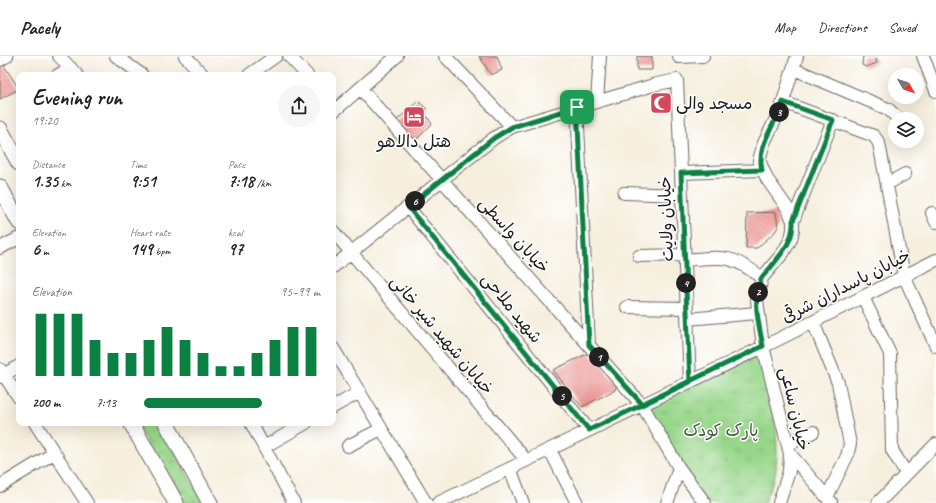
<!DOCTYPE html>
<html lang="en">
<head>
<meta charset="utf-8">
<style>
  :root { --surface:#fff; --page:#f6f6f6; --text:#222; --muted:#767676; --line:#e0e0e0; --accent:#0b8043 }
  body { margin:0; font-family:Caveat,"Playpen Sans Arabic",sans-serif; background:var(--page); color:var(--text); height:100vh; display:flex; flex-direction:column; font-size:15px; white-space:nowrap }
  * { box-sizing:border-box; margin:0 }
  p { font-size:13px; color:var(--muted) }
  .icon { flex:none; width:22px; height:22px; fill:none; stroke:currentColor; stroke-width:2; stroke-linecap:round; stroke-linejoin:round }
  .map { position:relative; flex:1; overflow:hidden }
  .side { position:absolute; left:16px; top:16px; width:320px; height:354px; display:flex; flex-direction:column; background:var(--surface); border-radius:8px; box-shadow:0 4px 16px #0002 }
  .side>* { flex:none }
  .needle { width:26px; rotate:129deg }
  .fabs { position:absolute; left:888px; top:12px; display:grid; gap:8px }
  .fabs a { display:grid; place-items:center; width:36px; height:36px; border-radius:50%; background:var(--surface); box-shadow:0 4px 16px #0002; font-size:20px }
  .pin { position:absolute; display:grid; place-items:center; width:34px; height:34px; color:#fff; margin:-17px; border-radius:8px; box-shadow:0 2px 6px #0006 }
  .km { position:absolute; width:20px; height:20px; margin:-10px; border-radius:50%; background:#222; color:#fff; font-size:11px; line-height:20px; text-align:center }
  .round { display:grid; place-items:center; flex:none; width:42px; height:42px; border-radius:21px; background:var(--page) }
  .headline { display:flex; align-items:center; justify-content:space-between; height:68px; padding:0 16px }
  h1 { font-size:22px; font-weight:600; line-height:30px }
  .figures { display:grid; grid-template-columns:repeat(3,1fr); gap:6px; height:68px; padding:4px 16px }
  .figures div { display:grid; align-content:center }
  .figures b { font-size:17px; font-weight:600 }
  .figures small { font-size:11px; font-weight:400 }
  .figures p { font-size:11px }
  .chart { height:112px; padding:8px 16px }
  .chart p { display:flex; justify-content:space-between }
  .chart svg { width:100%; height:72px; margin-top:4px; stroke:var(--accent); stroke-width:6 }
  ul { padding:0 16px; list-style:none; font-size:13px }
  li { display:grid; grid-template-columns:64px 48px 1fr; align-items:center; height:30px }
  li i { height:10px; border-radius:5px; background:var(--accent) }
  header { display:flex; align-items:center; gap:24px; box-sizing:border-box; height:56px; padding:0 20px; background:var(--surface); border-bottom:1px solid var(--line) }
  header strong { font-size:19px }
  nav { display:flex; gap:22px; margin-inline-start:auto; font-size:14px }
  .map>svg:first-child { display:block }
  .park { fill:url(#park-tufts); stroke:#5a7953 }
  .building { fill:url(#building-back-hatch) }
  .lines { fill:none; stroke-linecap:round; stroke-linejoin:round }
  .minor-casing { stroke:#686660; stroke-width:14 }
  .major-casing { stroke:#686660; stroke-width:17 }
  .minor { stroke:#fff; stroke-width:12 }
  .major { stroke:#fff; stroke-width:15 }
  .route-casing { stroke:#fff; stroke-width:8 }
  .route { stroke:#0b8043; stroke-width:5 }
  .labels { text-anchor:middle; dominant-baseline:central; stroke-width:3; stroke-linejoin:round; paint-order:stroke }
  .poi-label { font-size:17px; fill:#1c1c1c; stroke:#fff; text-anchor:start }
  .street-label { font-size:17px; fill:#1c1c1c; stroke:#fff }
  .park-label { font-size:17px; fill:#475d42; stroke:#fff }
</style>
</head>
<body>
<header>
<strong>Pacely</strong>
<nav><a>Map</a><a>Directions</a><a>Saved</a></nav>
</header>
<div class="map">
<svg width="936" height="447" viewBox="0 0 936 447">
  <defs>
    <pattern id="park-tufts" width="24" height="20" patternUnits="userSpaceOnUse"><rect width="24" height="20" fill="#98d68a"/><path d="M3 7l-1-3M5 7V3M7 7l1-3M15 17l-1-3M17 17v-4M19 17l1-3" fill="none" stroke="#82b776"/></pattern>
    <pattern id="building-back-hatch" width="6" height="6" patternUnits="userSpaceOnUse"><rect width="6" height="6" fill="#ef9994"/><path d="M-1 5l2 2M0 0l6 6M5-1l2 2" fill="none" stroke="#cc837f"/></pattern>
  </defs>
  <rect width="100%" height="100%" fill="#fff"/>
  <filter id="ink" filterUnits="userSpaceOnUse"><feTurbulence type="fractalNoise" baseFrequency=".025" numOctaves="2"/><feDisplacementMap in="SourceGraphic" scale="8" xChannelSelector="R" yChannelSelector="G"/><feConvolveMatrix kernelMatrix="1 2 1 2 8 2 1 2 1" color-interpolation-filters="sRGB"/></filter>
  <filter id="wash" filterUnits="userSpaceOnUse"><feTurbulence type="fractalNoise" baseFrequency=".012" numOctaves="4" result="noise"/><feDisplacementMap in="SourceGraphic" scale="16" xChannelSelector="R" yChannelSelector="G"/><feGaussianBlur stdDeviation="0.9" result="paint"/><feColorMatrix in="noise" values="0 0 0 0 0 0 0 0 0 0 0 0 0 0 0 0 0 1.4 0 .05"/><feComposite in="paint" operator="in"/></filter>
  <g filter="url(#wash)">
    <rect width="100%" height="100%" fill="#f6efde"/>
    <path class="park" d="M758,300C770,335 780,375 776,412C775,423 768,436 764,447H707L645,349Z
      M136,367H159L203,447H180Z"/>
    <g id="blocks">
      <path class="building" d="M479,0H497L502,14L491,19Z
        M637,0H652V14H637Z
        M863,0H875L877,7L866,11L862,9Z
        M3,8L19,33L0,43V10Z
        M418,45L427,53L424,56L432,68L414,86L395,66Z
        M776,156L778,171L774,177L757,192H746L747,157Z
        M589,297L617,327L615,334L582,351L553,314Z"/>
    </g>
  </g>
  <g filter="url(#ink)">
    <use href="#blocks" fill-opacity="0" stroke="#686660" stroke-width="1"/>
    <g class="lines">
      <g class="minor-casing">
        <path id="minor" d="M59,0L77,19
          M116,0L142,19
          M185,0L203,19
          M289,0L307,19
          M445,0L512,71
          M923,0L936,35
          M679,1L703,0
          M0,4L7,0
          M794,13L888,53L899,63
          M58,19L71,12
          M249,19L276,0
          M360,32L642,349L679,412L705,447
          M597,45L600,0
          M783,46L874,80L879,87L904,220L936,290
          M577,51L589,289
          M333,56L397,0
          M681,117L762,114
          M887,128L905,118
          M624,137L682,139
          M408,151L589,374
          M932,157L936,166
          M793,165L833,64
          M333,175L526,404
          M0,192L19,182
          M639,200L684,199
          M685,204C723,201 730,197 762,222
          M333,211L494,82L512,71L657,28L677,24L690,326
          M863,241L890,298L892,394L906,417
          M627,251L687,252
          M687,263L757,257
          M813,266L838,327L850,388L847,400L827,441
          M333,292L426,447
          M0,313L19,342
          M0,321L19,310
          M333,351L360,336
          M35,367L87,447
          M251,367L294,447
          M789,388L813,376
          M348,390L381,373
          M264,391L306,367
          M550,394L577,447
          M790,398L831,446
          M510,412L523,447
          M0,430L54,397
          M438,447L773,286L936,204
          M667,447L679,412
          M779,447L789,415L790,398L763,290L757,244L762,222L783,197L791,183L793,174V165L788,153L767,123L759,104L764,87L781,52L797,0
          M878,447L936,388"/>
      </g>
      <g class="major-casing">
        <path id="major" d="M0,73L19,107
          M0,131L19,166
          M131,367L176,447
          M166,367L210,447"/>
      </g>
      <use href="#minor" class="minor"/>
      <use href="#major" class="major"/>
    </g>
  </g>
  <g class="lines" filter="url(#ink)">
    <g class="route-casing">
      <path id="route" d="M577,51L589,289L642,348L763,290C759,269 752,245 761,223C763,219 768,215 771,211C782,197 794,184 793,165L833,64L783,46C776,68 756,89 762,114L681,117L690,326L589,374L408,151L494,82L512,71L577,51"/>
    </g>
    <use href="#route" class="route"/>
  </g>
  <defs>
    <g id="mosque-square" transform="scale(1.15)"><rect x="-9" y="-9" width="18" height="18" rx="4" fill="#d1495b" stroke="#fff"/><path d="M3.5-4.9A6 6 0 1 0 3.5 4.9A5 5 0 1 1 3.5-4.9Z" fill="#fff"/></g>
    <g id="hotel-square" transform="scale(1.15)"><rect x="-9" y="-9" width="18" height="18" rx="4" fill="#d1495b" stroke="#fff"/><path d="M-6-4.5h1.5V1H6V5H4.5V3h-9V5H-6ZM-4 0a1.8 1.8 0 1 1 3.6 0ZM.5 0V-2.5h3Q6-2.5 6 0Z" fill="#fff"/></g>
  </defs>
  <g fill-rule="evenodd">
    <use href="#mosque-square" x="661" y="47"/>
    <use href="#hotel-square" x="414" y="61"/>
  </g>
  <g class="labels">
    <g class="poi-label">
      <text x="676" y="47">مسجد والی</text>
      <text x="414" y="85" text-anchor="middle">هتل دالاهو</text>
    </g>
    <g class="street-label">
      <text transform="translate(666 163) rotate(-92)">خیابان ولایت</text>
      <text transform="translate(514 179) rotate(48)">خیابان واسطی</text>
      <text transform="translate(846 230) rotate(-27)">خیابان پاسداران شرقی</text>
      <text transform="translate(512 252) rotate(51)">شهید ملاحی</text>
      <text transform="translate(442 279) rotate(50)">خیابان شهید شیر خانی</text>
      <text transform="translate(795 353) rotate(77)">خیابان ساعی</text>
    </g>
    <g class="park-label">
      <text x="721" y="374">پارک کودک</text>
    </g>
  </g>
</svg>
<div class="fabs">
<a><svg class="needle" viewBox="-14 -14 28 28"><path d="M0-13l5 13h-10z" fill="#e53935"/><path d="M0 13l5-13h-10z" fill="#767676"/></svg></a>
<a><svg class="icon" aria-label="layers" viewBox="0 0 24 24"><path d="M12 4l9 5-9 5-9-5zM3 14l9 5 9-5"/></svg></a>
</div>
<div class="pin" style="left:577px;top:51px;background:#1e9e55"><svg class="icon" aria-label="arrive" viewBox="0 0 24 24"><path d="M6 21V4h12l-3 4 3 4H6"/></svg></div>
<b class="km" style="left:599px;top:301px">1</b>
<b class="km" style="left:758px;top:236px">2</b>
<b class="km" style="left:779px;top:56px">3</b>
<b class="km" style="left:686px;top:227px">4</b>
<b class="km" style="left:562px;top:340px">5</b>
<b class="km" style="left:415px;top:145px">6</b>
<section class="side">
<div class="headline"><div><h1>Evening run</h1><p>19:20</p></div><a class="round"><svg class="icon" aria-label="share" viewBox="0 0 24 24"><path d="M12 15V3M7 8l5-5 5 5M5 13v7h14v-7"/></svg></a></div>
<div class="figures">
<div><p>Distance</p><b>1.35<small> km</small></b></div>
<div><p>Time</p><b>9:51</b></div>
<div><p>Pace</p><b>7:18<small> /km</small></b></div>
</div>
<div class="figures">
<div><p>Elevation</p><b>6<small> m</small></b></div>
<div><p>Heart rate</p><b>149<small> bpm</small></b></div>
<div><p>kcal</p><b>97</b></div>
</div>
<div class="chart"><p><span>Elevation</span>95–99 m</p>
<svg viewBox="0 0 160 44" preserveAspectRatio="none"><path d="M5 44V6M15 44V6M25 44V6M35 44V22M45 44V30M55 44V30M65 44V22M75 44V14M85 44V22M95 44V30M105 44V38M115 44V38M125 44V30M135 44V22M145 44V14M155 44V14"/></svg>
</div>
<ul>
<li><b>200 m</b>7:13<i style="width:67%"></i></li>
</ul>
</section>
</div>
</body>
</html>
